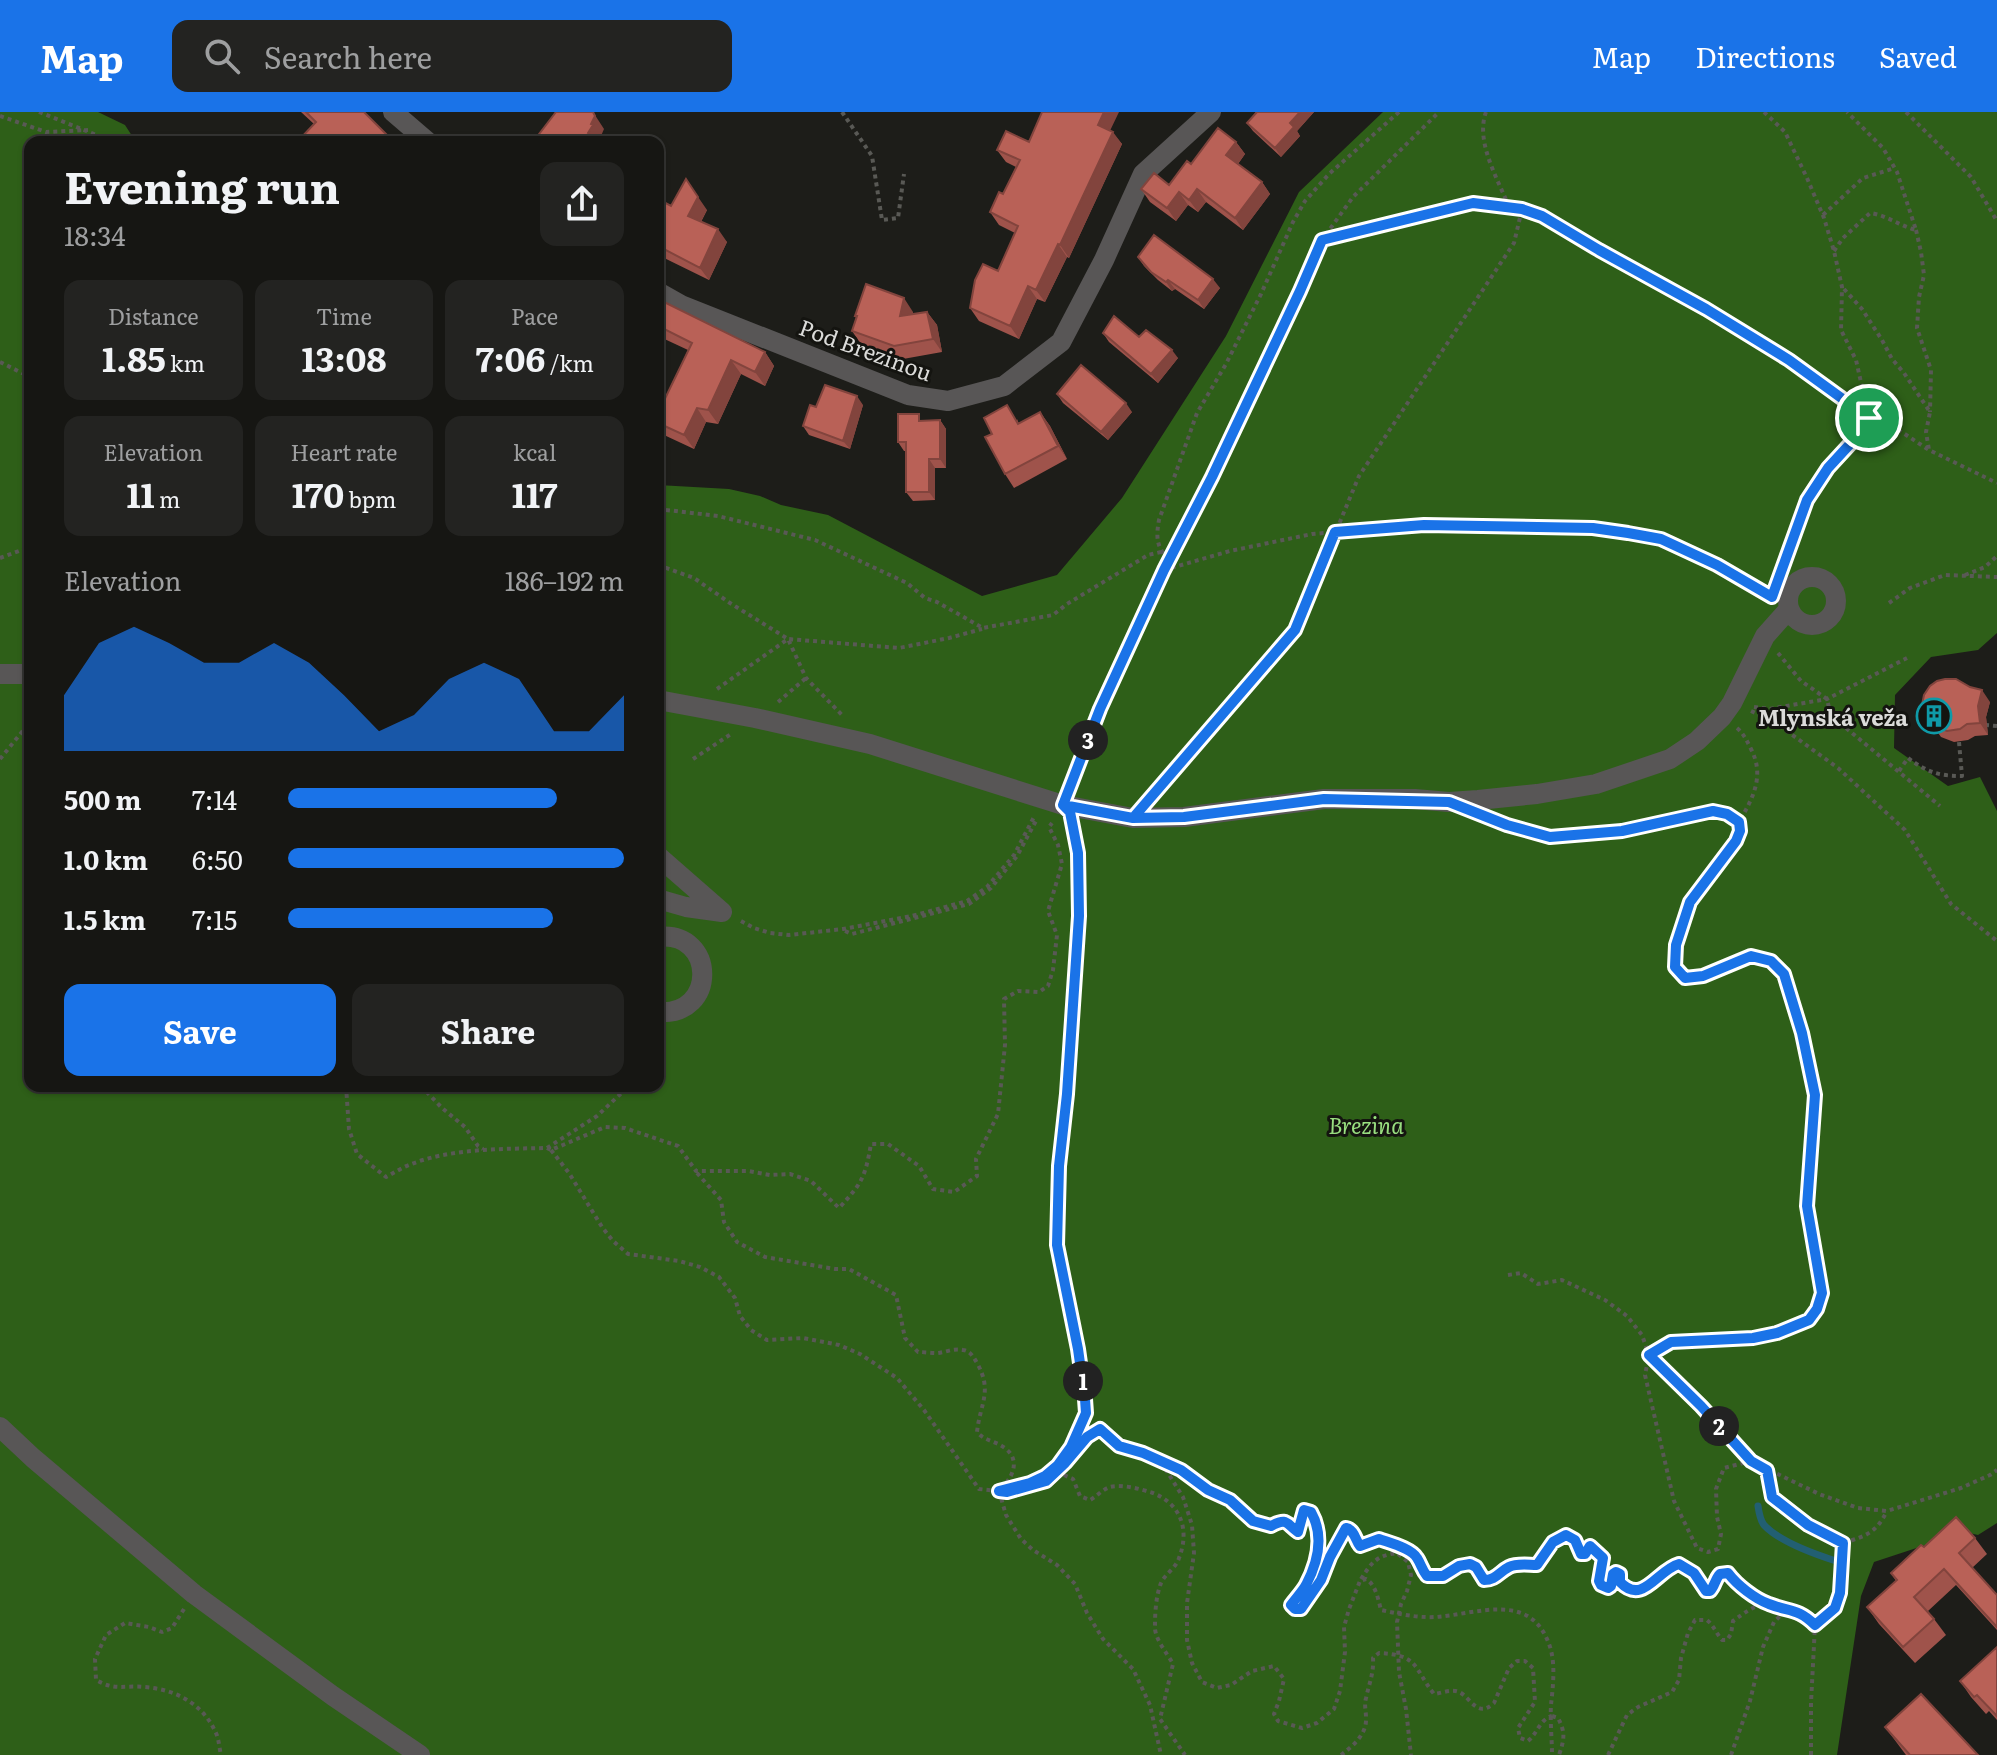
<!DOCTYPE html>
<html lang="en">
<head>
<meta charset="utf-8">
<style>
  :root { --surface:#161613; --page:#232321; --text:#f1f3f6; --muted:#9e9fa0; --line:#353533; --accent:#1a73e8 }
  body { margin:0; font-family:Literata,serif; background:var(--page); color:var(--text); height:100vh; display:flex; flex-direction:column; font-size:30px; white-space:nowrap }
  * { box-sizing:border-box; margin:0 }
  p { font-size:26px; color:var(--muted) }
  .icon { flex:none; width:44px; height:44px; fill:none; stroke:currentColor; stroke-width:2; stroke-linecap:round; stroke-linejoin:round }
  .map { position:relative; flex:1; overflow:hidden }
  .side { position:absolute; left:24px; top:24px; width:640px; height:956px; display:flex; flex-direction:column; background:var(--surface); border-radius:16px; box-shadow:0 2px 6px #0004,0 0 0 2px var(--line) }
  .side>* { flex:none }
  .pin { position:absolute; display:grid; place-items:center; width:68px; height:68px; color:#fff; margin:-34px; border:4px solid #fff; border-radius:50%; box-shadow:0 2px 8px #0007 }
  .km { position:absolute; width:40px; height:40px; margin:-20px; border-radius:50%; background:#222; color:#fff; font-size:22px; line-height:40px; text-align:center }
  .round { display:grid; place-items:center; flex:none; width:84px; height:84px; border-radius:16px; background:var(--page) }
  .overview { display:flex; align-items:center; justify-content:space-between; height:136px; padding:0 40px }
  h1 { font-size:44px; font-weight:700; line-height:60px }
  .metrics { display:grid; grid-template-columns:repeat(3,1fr); gap:12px; height:136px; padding:8px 40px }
  .metrics div { display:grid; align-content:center; border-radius:16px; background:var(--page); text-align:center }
  .metrics b { font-size:34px; font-weight:700 }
  .metrics small { font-size:22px; font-weight:400 }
  .metrics p { font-size:22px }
  .chart { height:224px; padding:16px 40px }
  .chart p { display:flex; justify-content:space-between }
  .chart svg { width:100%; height:144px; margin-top:8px; fill:var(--accent); opacity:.7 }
  .cta { display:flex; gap:16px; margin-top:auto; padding:16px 40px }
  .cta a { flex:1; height:92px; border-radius:16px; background:var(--accent); color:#fff; font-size:32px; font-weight:700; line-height:92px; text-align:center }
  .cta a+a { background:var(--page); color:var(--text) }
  ul { padding:0 40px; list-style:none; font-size:26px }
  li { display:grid; grid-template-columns:128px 96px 1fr; align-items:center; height:60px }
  li i { height:20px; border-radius:10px; background:var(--accent) }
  header { display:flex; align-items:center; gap:48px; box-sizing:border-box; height:112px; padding:0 40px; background:var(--accent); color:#fff }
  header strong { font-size:38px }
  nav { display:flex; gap:44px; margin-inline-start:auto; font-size:28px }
  .search { width:560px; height:72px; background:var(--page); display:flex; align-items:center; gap:20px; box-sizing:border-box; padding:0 28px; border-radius:16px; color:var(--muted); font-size:30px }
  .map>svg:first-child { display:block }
  .forest { fill:#2e5f18 }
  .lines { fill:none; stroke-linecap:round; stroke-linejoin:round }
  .stream { stroke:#225f72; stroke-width:7 }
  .path { stroke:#595955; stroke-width:4; stroke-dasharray:4 4; stroke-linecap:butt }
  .minor { stroke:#585656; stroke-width:20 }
  .wall { fill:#9f534b }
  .shaded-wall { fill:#82443d }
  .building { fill:#b96157; stroke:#82443d; stroke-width:2 }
  .route-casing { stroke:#fff; stroke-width:16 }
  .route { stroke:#1a73e8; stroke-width:10 }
  .labels { text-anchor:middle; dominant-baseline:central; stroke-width:6; stroke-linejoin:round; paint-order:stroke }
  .street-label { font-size:22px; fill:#dbdbd9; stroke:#141410 }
  .poi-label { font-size:22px; font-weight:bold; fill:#dbdbd9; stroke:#141410; text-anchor:end }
  .park-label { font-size:22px; font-style:italic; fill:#99df80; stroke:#141410 }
</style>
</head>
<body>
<header>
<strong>Map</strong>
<div class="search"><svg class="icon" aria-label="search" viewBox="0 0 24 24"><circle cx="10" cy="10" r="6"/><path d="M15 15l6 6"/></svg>Search here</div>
<nav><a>Map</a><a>Directions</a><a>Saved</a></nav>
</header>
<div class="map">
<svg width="1997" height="1643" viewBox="0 0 1997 1643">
  <rect width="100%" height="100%" fill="#1d1d19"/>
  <path class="forest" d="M0,0H98L125,13L136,30H30V974H658V373L729,377L760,384L781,393L828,403L982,484L1057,463L1122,386L1226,224L1299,80L1383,0H1997V521L1978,538L1931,545L1895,583L1894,636L1948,674L1980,665L1997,699V1411L1978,1423L1965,1420L1874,1450L1861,1484L1837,1643H0Z"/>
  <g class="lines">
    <path class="stream" d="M1758,1394C1759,1401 1760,1408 1764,1413C1780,1430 1814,1442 1836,1449"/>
    <path class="path" d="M39,0L114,30
      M842,0L872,44L882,108L898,106L904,62
      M1486,0C1475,30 1498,67 1509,95
      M1764,0L1785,20L1807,66L1824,106L1834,139L1842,175L1841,218L1856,248L1869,306L1851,331L1828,356L1807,388L1773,482
      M1906,0L1971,65L1997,109
      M0,4L46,20L88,18
      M1823,103L1863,66L1895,56
      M1916,118L1921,140L1924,163L1919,185L1917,216L1931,258L1930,300
      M1324,127L1473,91L1522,97L1542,104L1599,138L1706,197L1789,248L1869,306L1894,315L1929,338L1997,371
      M1834,139L1843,126L1870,101C1886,103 1900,114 1916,118L1897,60L1883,36L1847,0
      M1844,177L1862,197L1882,228L1892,247L1904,261L1930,300L1926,320L1929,338
      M0,250L30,265
      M658,397L718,404L815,428L907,471L925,486L937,490L983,516L1053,503L1067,492L1148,443L1161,440
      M0,446L30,435
      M1169,447C1156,436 1156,424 1159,408L1197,301L1226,252L1261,182L1293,110L1305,89L1329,62L1399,0
      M658,453L694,466L730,491L788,527L806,566L842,603
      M1164,458L1230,439L1312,422L1424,413L1593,416L1661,427L1717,453L1772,485
      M1965,463L1985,455L1997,444
      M1889,491L1910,476L1945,463L1997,465
      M658,506L664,454
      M1778,541L1801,569L1827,587L1830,600L1840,611L1940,694
      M717,577L788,527L899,536L949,526L982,517
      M778,590L806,566
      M1754,595L1769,597L1827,587L1907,546
      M1751,599L1773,609L1838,656L1905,718L1951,792L1997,829
      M1985,613L1997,614
      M1737,616C1744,622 1747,629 1751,637C1765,664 1753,686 1739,710
      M0,647L30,610
      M693,647L731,622
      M1899,659L1908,646C1927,660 1938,664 1962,664L1959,630
      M1070,674L1100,597L1164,458L1212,365L1300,179L1322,128L1353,85L1439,0
      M1151,684L1295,518L1359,364L1514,131L1522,97
      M1496,709L1550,725L1622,719L1713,699L1727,702L1739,710L1740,719L1736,729L1690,790L1676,833L1675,855L1685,866L1703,864L1751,844L1771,849L1784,862L1802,921L1815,983L1807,1094L1822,1181L1817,1197L1809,1208L1777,1221L1753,1226L1671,1230L1649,1243L1645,1263L1674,1389L1697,1436L1708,1440L1718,1437L1721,1422L1717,1405L1716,1377L1724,1356L1751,1349L1819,1382L1858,1396L1887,1399L1961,1376L1990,1363L1997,1358
      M741,809L754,816L770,821L789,823L843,817L912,804L967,789L987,775L1014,743L1035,703
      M845,819L852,822L969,792L991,776L1017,744L1037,707
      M346,974L349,1017L357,1042L386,1065C394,1061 401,1056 409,1053C450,1036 503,1037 547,1036L551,1038L605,1015L625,1016L678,1034L696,1059H748L770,1063L790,1062L811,1069L839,1096C862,1071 865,1066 871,1032H888L919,1054L933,1077L954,1080L977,1064L976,1047L998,1002L1005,933L1004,887L1018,879L1039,880L1048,874L1053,858L1057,823L1048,799L1062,752L1058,733L1049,715L1052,711
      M421,974L442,996L465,1015L478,1034L483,1037
      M547,1036L597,1004L629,974
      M551,1038L569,1061L602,1115L613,1129L628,1142L679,1149L700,1155L719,1165L735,1186L740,1204L751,1218L767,1228L803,1226L839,1233L860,1242L897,1266L924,1298L979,1377L1007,1380L1064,1363L1073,1367L1080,1384L1090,1388C1096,1385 1103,1377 1110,1375C1123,1372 1140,1377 1153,1381C1181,1392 1190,1418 1179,1446C1176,1456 1165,1462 1161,1471C1156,1484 1155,1500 1155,1514C1154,1526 1167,1541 1173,1552L1160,1607L1185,1643
      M697,1061L721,1088L724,1110L737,1130L765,1145L835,1157H849L896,1183L905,1226L918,1240C924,1240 931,1241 938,1241C946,1240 954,1236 963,1238C970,1239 973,1244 977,1251C993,1279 980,1292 977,1320C984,1329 997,1329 1006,1337C1021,1349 1012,1367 1000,1377
      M1508,1163L1521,1161L1538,1172L1562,1168L1605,1188L1627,1204L1642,1223L1649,1243L1701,1294L1751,1349
      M1163,1351L1181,1358L1208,1378L1230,1388L1253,1409L1271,1414C1288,1405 1286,1411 1298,1420L1304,1398L1311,1400C1324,1423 1318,1450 1306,1473C1302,1480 1296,1486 1291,1493L1295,1497H1301L1321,1468L1330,1445L1346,1416C1355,1418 1356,1428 1360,1434L1379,1427L1406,1436L1419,1447L1421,1457L1427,1464C1432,1465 1437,1466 1442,1465C1457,1461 1458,1449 1476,1455L1480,1463L1484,1468C1496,1468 1499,1460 1509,1455C1517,1451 1528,1453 1537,1453L1553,1430L1566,1423L1575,1428L1581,1442H1585L1590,1434C1611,1448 1596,1454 1601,1473L1608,1476L1611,1474L1613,1462L1616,1460L1620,1462V1470C1643,1494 1657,1458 1679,1452L1694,1461L1706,1479H1710C1715,1474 1715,1467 1720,1462L1728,1461L1743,1476L1767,1492
      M1767,1359L1772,1385L1808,1413L1843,1431C1866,1424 1876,1421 1887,1399
      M1047,1367C1065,1351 1079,1329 1100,1317L1119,1334L1143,1341L1161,1350L1183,1385L1192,1413L1194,1441L1187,1491V1528L1192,1551L1202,1570L1217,1576L1231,1573L1252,1559L1274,1554L1284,1567L1279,1589L1274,1602L1278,1609L1302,1616L1317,1611L1334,1597L1340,1579L1345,1540L1344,1515L1349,1497L1360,1469L1366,1467C1376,1473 1378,1487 1381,1498C1399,1502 1417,1506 1436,1505C1477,1502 1530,1479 1549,1532C1556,1550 1553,1574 1551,1593C1550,1610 1552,1627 1552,1643
      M1001,1378L1030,1371L1045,1364L1058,1353L1071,1335L1086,1301L1085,1287L1078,1237L1057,1133L1059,1054L1067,982L1079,804L1078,741L1073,716
      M999,1379L1006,1403L1021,1427L1033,1438L1057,1453L1075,1472L1087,1501L1103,1527L1133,1557L1150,1593L1161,1643
      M1361,1467C1372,1450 1376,1444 1397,1441L1408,1450L1411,1463L1407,1479L1401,1492L1397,1510L1399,1560L1406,1597L1411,1643
      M184,1497L172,1516L162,1520L149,1515L125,1511L106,1523L95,1547L96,1568C115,1579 124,1573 144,1575C174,1577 202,1591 215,1619C219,1626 219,1635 221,1643
      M1552,1604L1558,1606C1566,1621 1564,1628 1559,1643
      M1341,1643C1353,1634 1367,1622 1366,1606C1366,1598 1364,1593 1366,1586C1369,1572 1374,1561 1373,1546L1379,1541C1419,1543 1413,1555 1434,1582C1443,1581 1453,1576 1461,1581C1472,1588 1478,1606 1494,1591L1509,1556L1517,1549H1525L1533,1556L1535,1590L1518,1616L1520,1626L1528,1629C1538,1621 1539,1608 1552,1604
      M1608,1643L1627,1603L1638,1595L1672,1580L1679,1568L1681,1546L1688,1521L1695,1508H1707C1714,1514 1716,1521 1722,1528H1727L1731,1522L1733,1509C1757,1492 1758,1490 1787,1497
      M1731,1643L1750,1589L1763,1535L1774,1510L1787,1497L1805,1503L1815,1513
      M1811,1643V1591L1815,1513L1835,1496L1840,1481L1843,1431"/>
    <path class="minor" d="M393,0L428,30
      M658,180L681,193L908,283L948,289L1004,274L1061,230L1104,148L1143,62L1211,0
      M1788 489a24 24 0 1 1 48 0a24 24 0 1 1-48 0Z
      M0,562H30
      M658,588L755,606L870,632L1063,693L1133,706L1184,705L1324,687H1415L1449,690L1478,688L1537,682L1596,672L1670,647L1697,629L1722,605L1732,591L1765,524L1789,497
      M658,744L722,800
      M658,787L686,795L722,800
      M658,825C716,818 718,905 658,900
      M0,1315L33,1346L194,1482L333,1584L420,1643"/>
  </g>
  <path class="wall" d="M301,0H364L314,12Z
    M1256,0H1314L1297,19L1300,24L1281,45L1253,19L1247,11Z
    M1110,18L1122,32L1069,146L1067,145L1045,190L1037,187L1019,227L979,209L970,196L998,159L1015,121L999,113L990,100L1003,82L1016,55L1006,50L997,38L1029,30Z
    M1236,30L1245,42L1238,52L1262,70L1270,82L1243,118L1206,90L1198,100L1188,93L1176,109L1150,90L1141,77L1169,73L1191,52Z
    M658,87L671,94L707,98L701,110L727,130L709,168L658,143Z
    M1138,145L1220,176L1204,197L1175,177L1172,179L1158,168L1144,154Z
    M658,187L765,240L774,254L765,274L741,262L718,312L706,310L694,337L664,323L658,314V301L688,238L658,224Z
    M913,200V202L927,200L937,213L942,240L903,247L861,232L852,219L856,206L855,204Z
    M1103,221L1139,225L1178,246L1158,271L1109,230Z
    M1057,282L1132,300L1108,328L1063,291Z
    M863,293L850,337L809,323L803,314L816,295Z
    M1040,300L1050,314L1067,347L1014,376L1005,362L1017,307L1019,312Z
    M940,308L946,317V356H935V388L913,389L906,380V339H904L898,330L924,309Z
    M1990,590L1986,605L1988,623L1975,624L1968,628L1954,630L1941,625L1924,601Z
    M1975,1426L1987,1442L1972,1456L1997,1483V1518L1956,1473L1928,1499L1946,1523L1915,1551L1879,1512L1867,1495L1896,1469L1891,1461L1924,1435Z
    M1997,1535V1608L1989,1599L1986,1602L1971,1585L1960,1569Z
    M1885,1615L1978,1643H1906Z"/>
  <path class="shaded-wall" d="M593,0L604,17L601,24L602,26L599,30H588V21L591,12Z
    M1104,0H1119L1107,25L1098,13Z
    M1300,0H1314L1297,19L1300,24L1281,45L1275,36L1290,11Z
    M1113,20L1122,32L1069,146L1060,133Z
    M1236,30L1245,42L1235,56L1226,43Z
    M1262,70L1270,82L1243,118L1235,106Z
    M1197,77L1206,90L1198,100L1189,88Z
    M694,79L707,98L697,117L688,104Z
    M1179,80L1188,93L1176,109L1167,96Z
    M718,117L727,130L709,168L700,156Z
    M1058,132L1067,145L1045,190L1036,178Z
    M1213,167L1220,176L1204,197L1198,188Z
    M1168,168L1175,177L1172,179L1166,170Z
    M1028,174L1037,187L1019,227L1010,214Z
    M904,186L913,200L909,218L900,204Z
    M927,200L937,213L942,240L933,227Z
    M1172,238L1178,246L1158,271L1151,262Z
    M765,240L774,254L765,274L755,260Z
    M731,248L741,262L718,312L708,298Z
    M857,284L863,293L850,337L843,329Z
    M1126,291L1132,300L1108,328L1101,320Z
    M697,296L706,310L694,337L684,323Z
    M1040,300L1050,314L1067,347L1058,334Z
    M940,308L946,317V356L940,347Z
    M929,347L935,356V388L929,380Z
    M1982,578L1990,590L1986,605L1988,623L1980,611L1978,594Z"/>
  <path class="building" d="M306,0H364L394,30H297L316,10Z
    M556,0H593L595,4L591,12L593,13L588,21L592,24L588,30H533Z
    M1042,0H1104L1098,13L1113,20L1060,133L1058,132L1036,178L1028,174L1010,214L970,196L975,168L983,152L998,159L1018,114L990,100L999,80L1003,82L1020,48L997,38L1006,19L1029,30Z
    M1257,0H1300L1290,11L1294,15L1275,36L1247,11Z
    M1218,16L1236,30L1226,43L1262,70L1235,106L1197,77L1189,88L1179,80L1167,96L1141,77L1154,61L1169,73L1187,49L1191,52Z
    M686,67L698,85L688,104L718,117L700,156L658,134V87L671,94Z
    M1154,123L1213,167L1198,188L1168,168L1166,170L1151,160L1138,145Z
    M866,172L904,186L900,204L927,200L933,227L894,234L852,219L857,204H855Z
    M658,187L765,240L755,260L731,248L708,298L697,296L684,323L658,311V301L692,231L658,214Z
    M1114,204L1139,225L1146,218L1172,238L1151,262L1103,221Z
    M1081,253L1126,291L1101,320L1057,282Z
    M825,273L857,284L843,329L803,314L810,293L816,295Z
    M1007,293L1018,312L1040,300L1058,334L1005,362L985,325L992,322L984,306Z
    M898,302H919V309L940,308V347H929V380H906V330H898Z
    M1945,567H1956L1970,575L1982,578L1978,594L1980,611L1967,612L1960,617L1947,619L1934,614L1924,601L1922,593L1924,583L1930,574L1937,569Z
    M1956,1405L1975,1426L1959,1441L1997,1483V1515L1944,1457L1914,1485L1934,1507L1903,1535L1867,1495L1897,1468L1891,1461L1921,1433L1924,1435Z
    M1997,1535V1604L1977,1583L1974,1585L1960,1569Z
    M1921,1582L1978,1643H1910L1885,1615Z"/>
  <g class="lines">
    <g class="route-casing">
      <path id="route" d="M1869,306L1851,331L1828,356L1807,388L1772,485L1717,453L1661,427L1628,421L1593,416L1424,413L1335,420L1295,518L1133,706L1063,693L1070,700L1078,741L1079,804L1067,982L1059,1054L1057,1133L1078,1237L1085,1287L1086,1301L1071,1335L1058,1353L1045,1364L1030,1371L999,1379L1007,1380L1046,1369L1065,1351L1087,1325L1100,1317L1119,1334L1143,1341L1181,1358L1208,1378L1230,1388L1253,1409L1271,1414C1288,1405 1286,1412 1298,1420L1304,1398L1311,1400C1324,1423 1318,1450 1306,1473C1302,1480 1296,1486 1291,1493L1295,1497H1301L1321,1468L1330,1445L1346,1416C1355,1418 1355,1428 1360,1434L1379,1427C1390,1431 1411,1436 1417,1446C1421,1452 1422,1458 1427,1464H1443L1459,1454L1470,1452L1476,1455L1484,1468C1496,1468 1499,1460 1509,1455C1517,1451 1528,1453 1537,1453L1553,1430L1566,1423L1575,1428L1581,1442H1585L1590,1434L1603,1446L1599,1469L1601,1473L1608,1476L1611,1474L1613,1462L1616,1460L1620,1462V1470C1643,1494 1657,1458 1679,1452L1694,1461L1706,1479H1710C1715,1474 1715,1467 1720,1462L1728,1461C1737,1473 1755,1487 1769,1492C1789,1500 1798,1496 1815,1513L1835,1496L1840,1481L1843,1431L1808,1413L1772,1385L1767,1358L1751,1349L1701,1294L1649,1243L1671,1230L1753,1226L1777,1221L1809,1208L1817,1197L1822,1181L1807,1094L1815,983L1802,921L1784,862L1771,849L1751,844L1703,864L1685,866L1675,855L1676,833L1690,790L1736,729L1740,719L1739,710L1727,702L1713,699L1622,719L1550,725L1507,713L1449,690L1324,687L1184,705L1133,706L1063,693L1100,597L1164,458L1212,365L1300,179L1322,128L1473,91L1522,97L1542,104L1599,138L1706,197L1789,248L1869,306"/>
    </g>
    <use href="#route" class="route"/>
  </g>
  <defs>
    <g id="building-ring" transform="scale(1.8)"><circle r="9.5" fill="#141410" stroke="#0f9aa8" stroke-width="1.5"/><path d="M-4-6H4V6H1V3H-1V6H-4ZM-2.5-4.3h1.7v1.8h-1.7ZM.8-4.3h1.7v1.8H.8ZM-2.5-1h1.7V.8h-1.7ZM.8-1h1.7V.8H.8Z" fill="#0f9aa8"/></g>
  </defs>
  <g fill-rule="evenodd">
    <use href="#building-ring" x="1934" y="604"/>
  </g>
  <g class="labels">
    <g class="street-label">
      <text transform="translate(866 237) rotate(20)">Pod Brezinou</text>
    </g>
    <g class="poi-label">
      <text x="1908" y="604">Mlynská veža</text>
    </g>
    <g class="park-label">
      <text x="1366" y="1012">Brezina</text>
    </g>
  </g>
</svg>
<div class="pin" style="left:1869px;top:306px;background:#1e9e55"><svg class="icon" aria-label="arrive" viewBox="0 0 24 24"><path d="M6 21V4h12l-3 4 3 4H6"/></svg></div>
<b class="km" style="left:1083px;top:1269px">1</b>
<b class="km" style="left:1719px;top:1314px">2</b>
<b class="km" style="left:1088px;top:628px">3</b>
<section class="side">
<div class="overview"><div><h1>Evening run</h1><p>18:34</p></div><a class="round"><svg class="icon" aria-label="share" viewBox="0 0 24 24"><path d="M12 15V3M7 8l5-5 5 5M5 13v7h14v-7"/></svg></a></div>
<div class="metrics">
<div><p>Distance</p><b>1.85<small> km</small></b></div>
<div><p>Time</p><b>13:08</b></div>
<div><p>Pace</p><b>7:06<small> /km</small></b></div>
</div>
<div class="metrics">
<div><p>Elevation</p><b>11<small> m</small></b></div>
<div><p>Heart rate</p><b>170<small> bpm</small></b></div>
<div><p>kcal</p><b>117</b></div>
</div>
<div class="chart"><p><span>Elevation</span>186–192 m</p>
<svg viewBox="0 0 160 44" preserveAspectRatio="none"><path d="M0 44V27L10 11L20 6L30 11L40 17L50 17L60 11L70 17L80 27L90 38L100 33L110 22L120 17L130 22L140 38L150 38L160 27V44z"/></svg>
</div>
<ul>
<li><b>500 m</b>7:14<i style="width:80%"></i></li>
<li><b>1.0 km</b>6:50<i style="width:100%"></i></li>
<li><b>1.5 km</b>7:15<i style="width:79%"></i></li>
</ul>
<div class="cta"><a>Save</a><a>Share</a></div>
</section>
</div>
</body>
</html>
